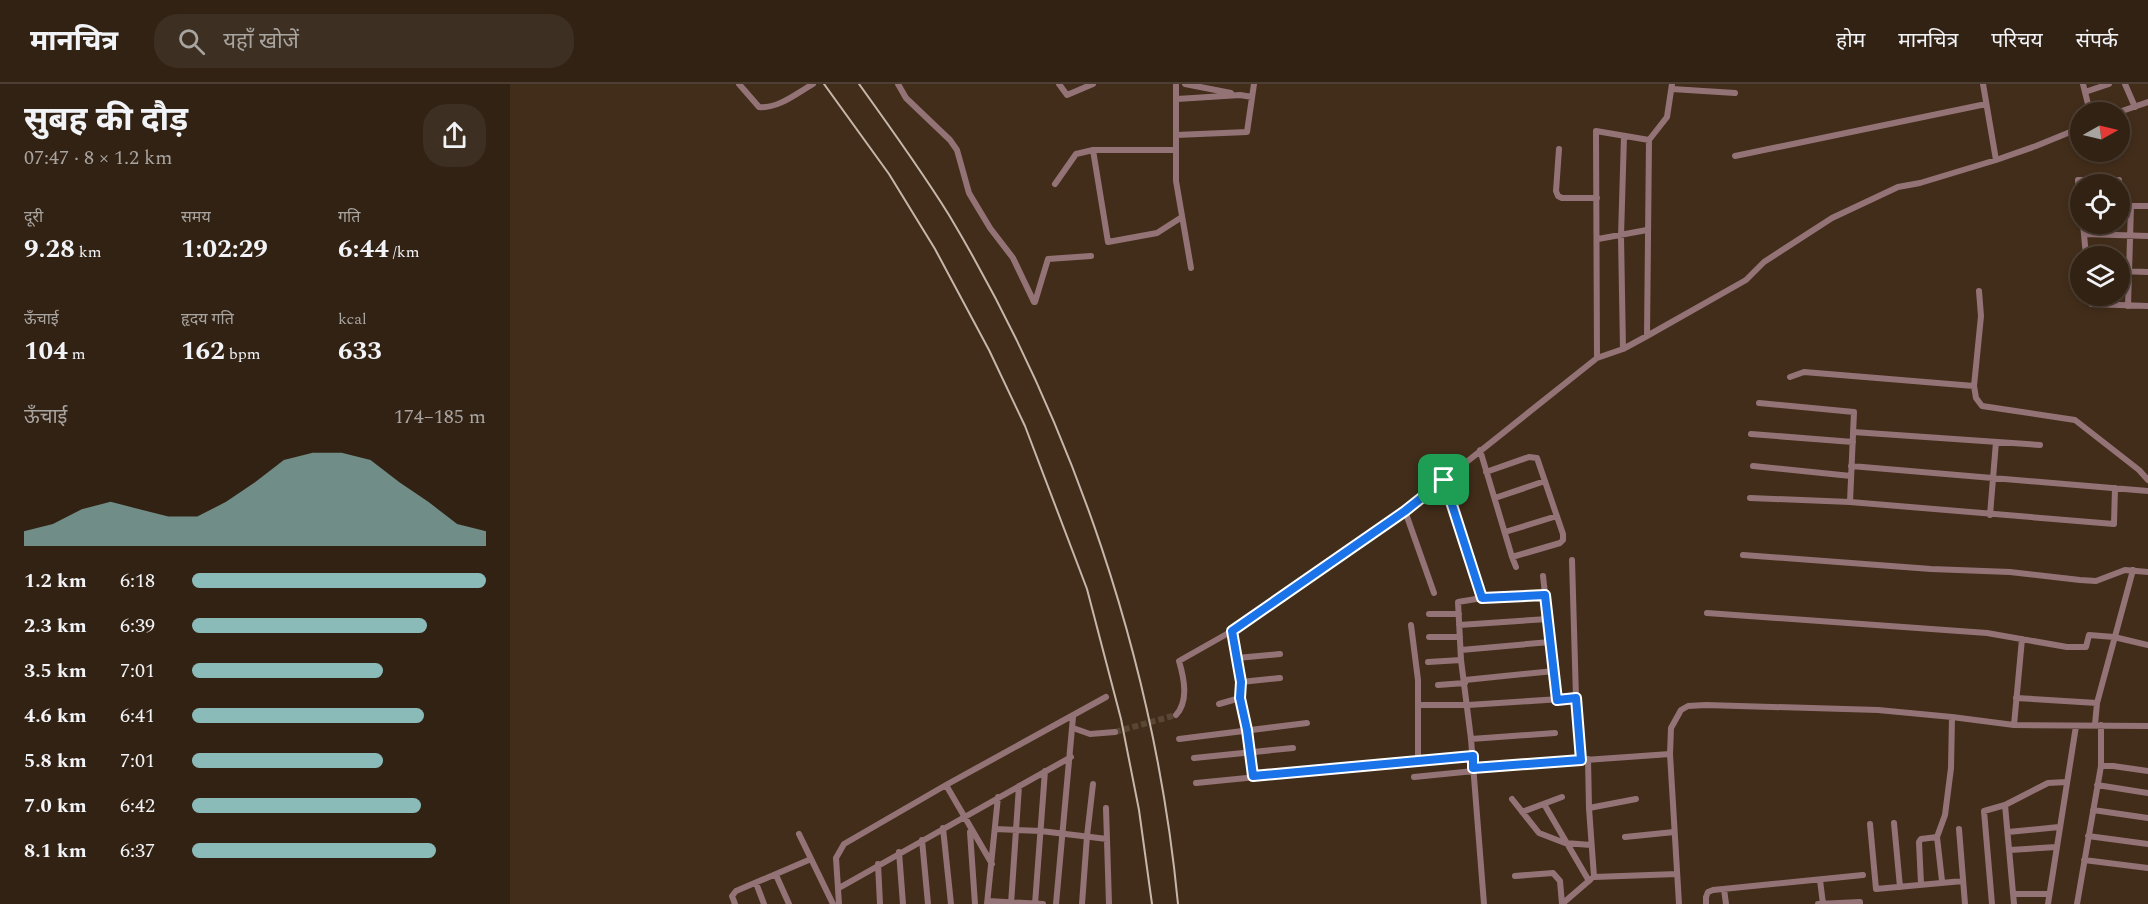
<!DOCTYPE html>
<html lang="hi">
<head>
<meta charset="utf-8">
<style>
  :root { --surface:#322214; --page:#3d2f22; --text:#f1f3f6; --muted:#a8a4a0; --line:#4d3f34; --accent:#8bbbb9 }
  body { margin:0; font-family:Spectral,"Noto Sans Devanagari",serif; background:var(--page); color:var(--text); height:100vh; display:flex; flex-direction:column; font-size:22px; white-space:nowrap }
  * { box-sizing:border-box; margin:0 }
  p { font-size:20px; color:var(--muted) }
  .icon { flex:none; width:33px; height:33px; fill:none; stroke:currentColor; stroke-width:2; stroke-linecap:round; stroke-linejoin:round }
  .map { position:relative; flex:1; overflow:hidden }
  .drawer { display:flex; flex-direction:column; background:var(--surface); width:510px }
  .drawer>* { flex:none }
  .needle { width:39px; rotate:82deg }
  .buttons { position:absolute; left:1560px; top:18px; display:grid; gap:12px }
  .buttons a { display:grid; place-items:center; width:60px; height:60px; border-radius:50%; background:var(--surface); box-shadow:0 3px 9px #0003,0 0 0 2px var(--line); font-size:30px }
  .pin { position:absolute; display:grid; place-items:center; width:51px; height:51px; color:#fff; margin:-26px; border-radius:12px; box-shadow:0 3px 9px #0006 }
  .round { display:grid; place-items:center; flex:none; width:63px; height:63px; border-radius:24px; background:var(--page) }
  .headline { display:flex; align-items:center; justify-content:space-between; height:102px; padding:0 24px }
  h1 { font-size:33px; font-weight:700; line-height:45px }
  .figures { display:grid; grid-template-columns:repeat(3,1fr); gap:9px; height:102px; padding:6px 24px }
  .figures div { display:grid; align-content:center }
  .figures b { font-size:26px; font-weight:700 }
  .figures small { font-size:16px; font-weight:400 }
  .figures p { font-size:16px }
  .chart { height:168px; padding:12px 24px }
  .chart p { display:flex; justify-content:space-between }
  .chart svg { width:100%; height:108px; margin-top:6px; fill:var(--accent); opacity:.7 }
  ul { padding:0 24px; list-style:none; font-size:20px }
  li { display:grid; grid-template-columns:96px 72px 1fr; align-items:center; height:45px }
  li i { height:15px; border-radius:8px; background:var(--accent) }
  header { display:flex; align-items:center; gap:36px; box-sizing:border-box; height:84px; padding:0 30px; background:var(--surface); border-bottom:2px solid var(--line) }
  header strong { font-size:28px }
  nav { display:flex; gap:33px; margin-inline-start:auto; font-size:21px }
  .search { width:420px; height:54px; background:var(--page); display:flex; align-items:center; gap:15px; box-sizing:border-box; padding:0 21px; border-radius:24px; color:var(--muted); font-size:22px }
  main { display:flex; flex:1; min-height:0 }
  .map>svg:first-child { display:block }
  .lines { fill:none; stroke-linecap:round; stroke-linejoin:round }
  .minor-tunnel { stroke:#5a4634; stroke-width:6; stroke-dasharray:6 3; stroke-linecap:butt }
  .minor { stroke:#947377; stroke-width:6 }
  .rail { stroke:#c7b7ab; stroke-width:2 }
  .route-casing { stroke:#fff; stroke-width:12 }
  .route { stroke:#1a73e8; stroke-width:8 }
</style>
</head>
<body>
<header>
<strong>मानचित्र</strong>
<div class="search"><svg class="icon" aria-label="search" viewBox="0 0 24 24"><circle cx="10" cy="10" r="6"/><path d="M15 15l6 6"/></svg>यहाँ खोजें</div>
<nav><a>होम</a><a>मानचित्र</a><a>परिचय</a><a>संपर्क</a></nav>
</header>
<main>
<section class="drawer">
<div class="headline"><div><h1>सुबह की दौड़</h1><p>07:47 · 8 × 1.2 km</p></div><a class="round"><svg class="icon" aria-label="share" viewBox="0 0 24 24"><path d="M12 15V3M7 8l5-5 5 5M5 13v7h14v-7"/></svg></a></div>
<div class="figures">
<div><p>दूरी</p><b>9.28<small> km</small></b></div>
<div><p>समय</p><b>1:02:29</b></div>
<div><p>गति</p><b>6:44<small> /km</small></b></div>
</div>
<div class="figures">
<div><p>ऊँचाई</p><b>104<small> m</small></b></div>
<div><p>हृदय गति</p><b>162<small> bpm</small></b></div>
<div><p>kcal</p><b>633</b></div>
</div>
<div class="chart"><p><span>ऊँचाई</span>174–185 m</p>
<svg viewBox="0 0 160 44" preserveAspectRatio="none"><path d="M0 44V38L10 35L20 29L30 26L40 29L50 32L60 32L70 26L80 18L90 9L100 6L110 6L120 9L130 18L140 26L150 35L160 38V44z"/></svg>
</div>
<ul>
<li><b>1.2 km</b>6:18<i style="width:100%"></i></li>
<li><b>2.3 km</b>6:39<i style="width:80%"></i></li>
<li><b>3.5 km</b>7:01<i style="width:65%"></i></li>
<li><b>4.6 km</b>6:41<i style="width:79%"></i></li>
<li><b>5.8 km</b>7:01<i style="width:65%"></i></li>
<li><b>7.0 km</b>6:42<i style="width:78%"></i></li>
<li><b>8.1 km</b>6:37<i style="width:83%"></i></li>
</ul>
</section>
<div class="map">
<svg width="1638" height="820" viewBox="0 0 1638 820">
  <rect width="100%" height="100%" fill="#422d1a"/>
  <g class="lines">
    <path class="minor-tunnel" d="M605,648L666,631"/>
    <path class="minor" d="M229,0L249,23C268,25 287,9 303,0
      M388,0L396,14L440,56L447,66L459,109L480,144L503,174L524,218
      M549,0L557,11L583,0
      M666,0V97L681,184
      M675,0L721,9
      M1473,0L1486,76
      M1573,0L1580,28
      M1615,0L1625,23
      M1162,5L1225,9
      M1575,8L1599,0
      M667,15L730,11L742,13
      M1609,28L1638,18
      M666,51L737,48L744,0
      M1049,65L1046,107L1048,112L1052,114H1087
      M583,66L598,158L647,149L672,133
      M1225,72L1476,20
      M545,100L566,70L583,66H665
      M1570,119L1568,96H1609
      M1610,122H1638
      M1573,140L1576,172
      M1574,150L1638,152
      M1088,155L1137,146
      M1610,187L1638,188
      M1469,207L1471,232L1464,302L1466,314L1472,322L1565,336L1629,386L1638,396
      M1580,212L1581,220L1638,222
      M525,218L538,175L581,172
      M1618,222L1621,122
      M1137,252L1139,56L1157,33L1162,0
      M1113,265L1111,152L1114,52
      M1087,274L1086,47L1139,56
      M1280,293L1294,288L1464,302
      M1249,319L1344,328L1340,418
      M1343,348L1530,361
      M1241,350L1343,358
      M970,366L1002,473L1050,459L1053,456V450L1027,374L1019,373L976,388
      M1243,382L1341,392
      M1341,382L1638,407
      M934,396L972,514
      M985,414L1035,397
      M1240,414L1340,418L1604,440L1605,404
      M895,427L924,509
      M1480,431L1486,358
      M995,448L1047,432
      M1233,471L1421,485L1500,488L1570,496L1586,497L1615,486L1638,488
      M1002,473L1006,483
      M1062,476L1066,614L1071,676
      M1033,492L1047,616
      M1197,529L1477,549L1557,563H1576L1579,551L1604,553L1638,561
      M919,530H949
      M901,541L908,596V677
      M949,541L1038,535
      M722,547L731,598L730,614L737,646L743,692
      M919,553H950
      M951,566L1040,558
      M727,574L770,570
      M918,578L951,576
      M955,596L1044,587
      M731,598L770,594
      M928,601L955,599
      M1506,614L1587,619
      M709,620L730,614
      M909,621H958L1066,614
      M666,631C679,617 674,594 669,577L722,547L895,427L1087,274L1113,265L1137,252L1236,196L1254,178L1322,134L1388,103L1410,99L1486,76L1526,62L1570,44
      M1504,641L1512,555
      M1585,641L1587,619L1623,486
      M563,644L580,650L605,648
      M669,655L797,639
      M961,655L1045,649
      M684,674L783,664
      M1078,675L1079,724L1084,793L1167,790
      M1591,682V641
      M963,684L1160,670
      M904,693L964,687
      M686,699L963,672
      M436,701L482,780
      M1587,701L1638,709
      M1002,715L1029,749L1055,759L1081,761
      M1034,720L1079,797
      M1495,721L1504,820
      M596,724L599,820
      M1079,724L1126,715
      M1583,726L1638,734
      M1012,728L1052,713
      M1384,739L1390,803
      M1360,740L1366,805L1453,797
      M433,744L441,820
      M485,745L531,747L597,755
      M1449,745L1455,820
      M460,748L465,820
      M1498,748L1549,743
      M289,750L323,820
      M1578,752L1638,760
      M1115,753L1164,748
      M412,756L418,820
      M1500,766L1546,763
      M389,768L393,820
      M1574,776L1638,784
      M368,780L370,820
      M266,791L279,820
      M1005,792L1043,789L1050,797L1052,820
      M1310,796L1313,820
      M1432,797L1427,753L1435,731L1441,684L1442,633
      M246,799L254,820
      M1411,800L1409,758L1411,755L1427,753
      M329,804L561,673
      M1214,805L1216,820
      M1504,810H1539
      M478,817L533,820
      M225,820L222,812L226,807L301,775
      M329,820L326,774L334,760L436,701L596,613
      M477,820L488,713
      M501,820L509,702
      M525,820L535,687
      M546,820L563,633
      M572,820L577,752L583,700
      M974,820L961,655L951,576L948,518L972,514L1035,511
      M1052,820L1081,795
      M1169,820L1160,670L1161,644L1171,626L1178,622L1196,621L1368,626L1442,633L1504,641L1638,642
      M1196,820V813L1198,808L1203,806L1353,791
      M1308,820L1350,818V820
      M1482,820L1474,727L1495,721L1538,699L1556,698
      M1538,820L1566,642
      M1567,820L1591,682H1603L1638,687"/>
    <path class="rail" d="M314,0L379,90L425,165L479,266L515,342L577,505L611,635L629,726L642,820
      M349,0C380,43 411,86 439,131C563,339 645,579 668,820"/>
  </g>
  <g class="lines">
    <g class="route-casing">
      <path id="route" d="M934,396L972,514L1035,511L1047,616L1066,614L1071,676L963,684V672L743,692L737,646L730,614L731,598L722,547L895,427Z"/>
    </g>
    <use href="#route" class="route"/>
  </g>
</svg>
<div class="buttons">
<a><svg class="needle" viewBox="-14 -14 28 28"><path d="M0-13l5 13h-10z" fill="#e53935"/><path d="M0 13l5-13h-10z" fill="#a8a4a0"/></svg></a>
<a><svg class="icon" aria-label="locate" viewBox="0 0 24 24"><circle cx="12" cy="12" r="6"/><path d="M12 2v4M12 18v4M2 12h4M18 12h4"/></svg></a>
<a><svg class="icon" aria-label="layers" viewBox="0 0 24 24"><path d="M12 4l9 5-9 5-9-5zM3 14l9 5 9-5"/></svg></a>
</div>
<div class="pin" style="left:934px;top:396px;background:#1e9e55"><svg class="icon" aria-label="arrive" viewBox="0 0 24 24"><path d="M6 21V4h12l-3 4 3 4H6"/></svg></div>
</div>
</main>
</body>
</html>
